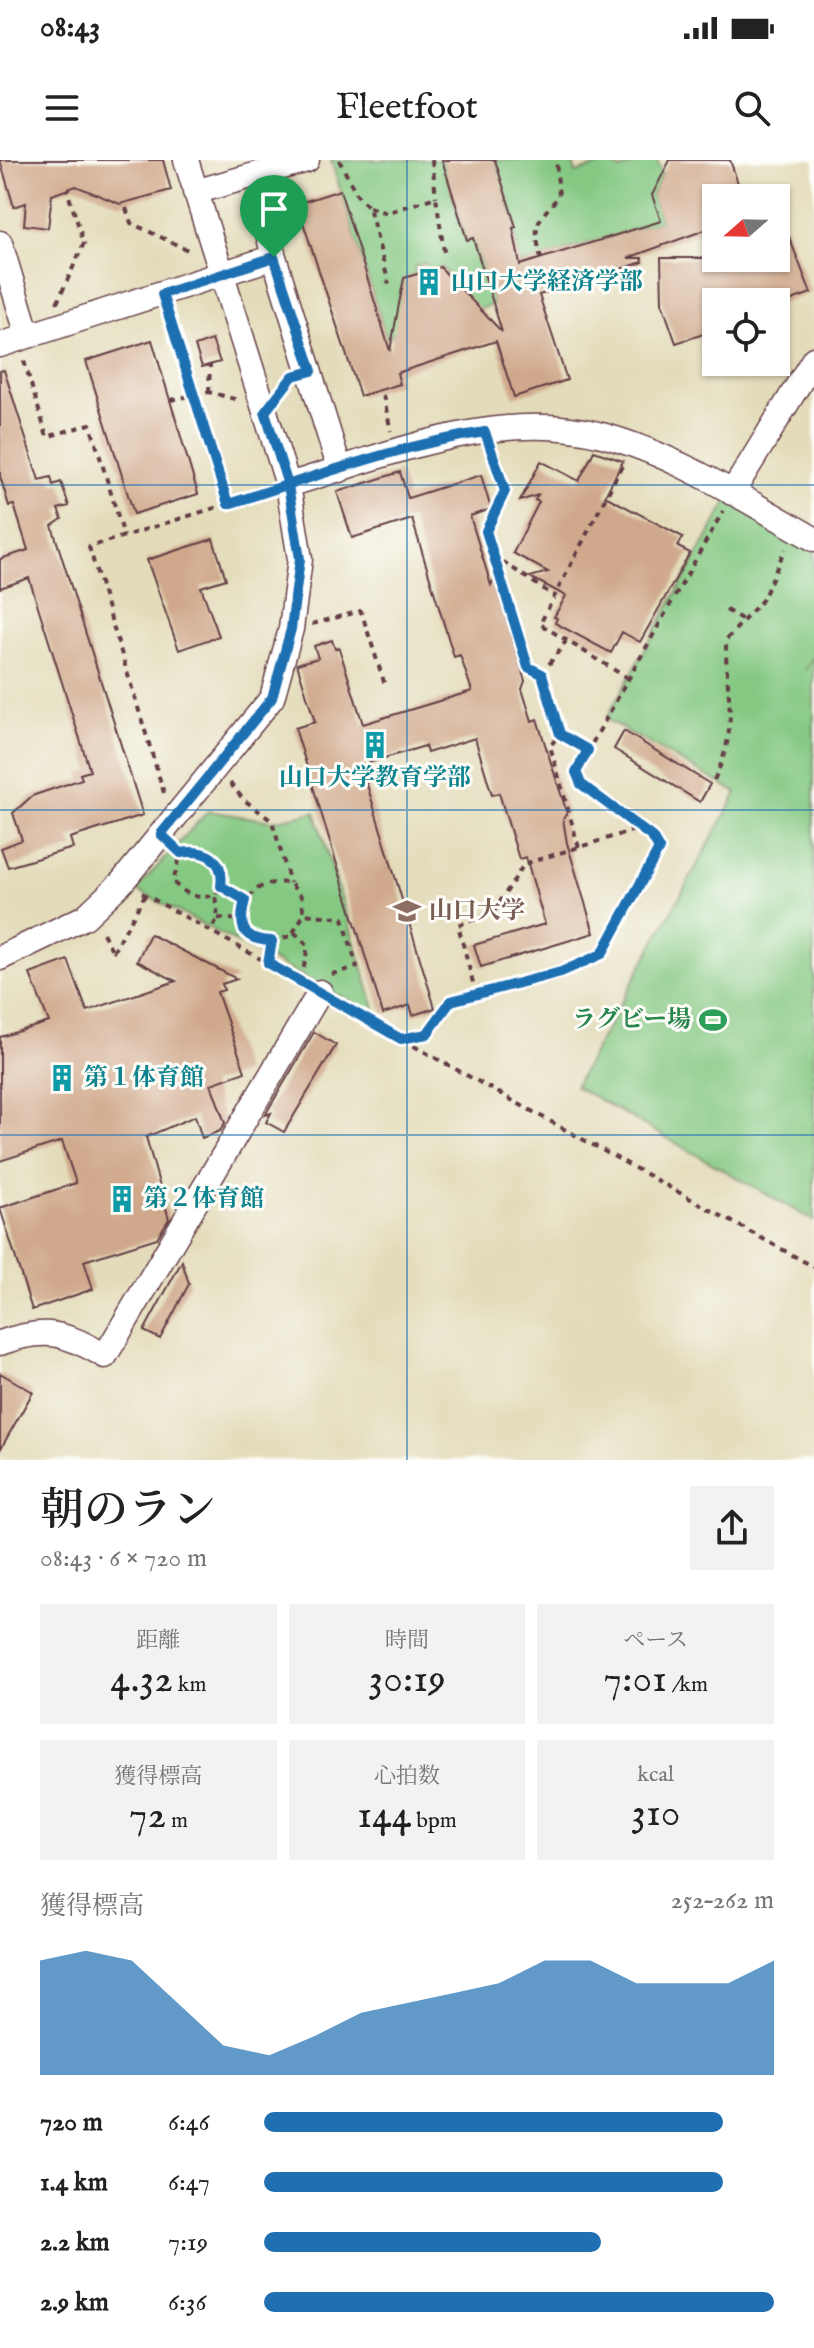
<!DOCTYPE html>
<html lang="ja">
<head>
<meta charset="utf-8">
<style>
  :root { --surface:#fff; --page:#f2f2f2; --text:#222; --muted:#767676; --accent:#1f6fb2 }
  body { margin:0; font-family:"IM FELL English","Noto Serif JP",serif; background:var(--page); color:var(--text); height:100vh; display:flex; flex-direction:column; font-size:30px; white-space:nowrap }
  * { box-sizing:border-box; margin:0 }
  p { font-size:26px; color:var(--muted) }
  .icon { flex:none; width:44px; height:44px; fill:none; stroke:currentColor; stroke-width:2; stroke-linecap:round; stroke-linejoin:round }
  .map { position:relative; height:1300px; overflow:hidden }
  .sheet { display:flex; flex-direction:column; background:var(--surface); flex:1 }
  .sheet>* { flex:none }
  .needle { width:52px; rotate:250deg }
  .buttons { position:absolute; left:702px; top:24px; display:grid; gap:16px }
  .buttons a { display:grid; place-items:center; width:88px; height:88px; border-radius:0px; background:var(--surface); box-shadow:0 2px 6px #0004; font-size:40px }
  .pin { position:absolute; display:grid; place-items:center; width:68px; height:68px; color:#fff; margin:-82px -34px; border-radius:50% 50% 50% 0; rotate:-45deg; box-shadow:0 0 8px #0007 }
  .pin .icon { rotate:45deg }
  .round { display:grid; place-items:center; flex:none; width:84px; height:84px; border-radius:0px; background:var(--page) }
  .head { display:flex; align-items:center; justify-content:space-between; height:136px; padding:0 40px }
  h1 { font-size:44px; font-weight:600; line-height:60px }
  .figures { display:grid; grid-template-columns:repeat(3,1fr); gap:12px; height:136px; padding:8px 40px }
  .figures div { display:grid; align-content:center; border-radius:0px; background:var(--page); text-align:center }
  .figures b { font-size:40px; font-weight:600 }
  .figures small { font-size:22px; font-weight:400 }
  .figures p { font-size:22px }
  .chart { height:224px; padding:16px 40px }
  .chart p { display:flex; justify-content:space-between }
  .chart svg { width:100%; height:144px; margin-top:8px; fill:var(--accent); opacity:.7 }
  ul { padding:0 40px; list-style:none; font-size:26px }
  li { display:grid; grid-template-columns:128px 96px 1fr; align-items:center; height:60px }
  li i { height:20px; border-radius:10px; background:var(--accent) }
  .status { display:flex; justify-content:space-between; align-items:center; height:56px; padding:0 40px; background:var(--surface); direction:ltr }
  .status svg { height:22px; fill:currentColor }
  header { display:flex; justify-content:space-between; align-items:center; height:104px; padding:0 40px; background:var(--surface); font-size:36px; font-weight:600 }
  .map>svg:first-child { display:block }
  .built { fill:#e3dbba; fill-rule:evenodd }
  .green { fill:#84c882; stroke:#677456; stroke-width:2 }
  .building { fill:#d0a98c }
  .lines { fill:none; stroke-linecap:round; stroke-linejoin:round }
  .minor-casing { stroke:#643e45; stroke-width:27 }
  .path { stroke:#643e45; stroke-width:4; stroke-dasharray:6 6; stroke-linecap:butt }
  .minor { stroke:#fff; stroke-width:24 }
  .route-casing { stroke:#fff; stroke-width:16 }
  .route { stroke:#1f6fb2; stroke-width:10 }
  .grid { fill:none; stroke:#1f6fb2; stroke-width:2; stroke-opacity:0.55 }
  .labels { text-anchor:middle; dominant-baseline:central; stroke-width:6; stroke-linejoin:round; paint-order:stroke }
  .culture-label { font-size:24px; font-weight:bold; fill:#0d838f; stroke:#fdfcf7; text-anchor:start }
  .education-label { font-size:24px; font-weight:bold; fill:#785e54; stroke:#fdfcf7; text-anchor:start }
  .leisure-label { font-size:24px; font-weight:bold; fill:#27864d; stroke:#fdfcf7; text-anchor:end }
</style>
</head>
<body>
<div class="status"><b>08:43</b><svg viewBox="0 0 49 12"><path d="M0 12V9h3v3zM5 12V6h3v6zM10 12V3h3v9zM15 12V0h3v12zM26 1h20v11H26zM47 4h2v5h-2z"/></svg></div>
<header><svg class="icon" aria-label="menu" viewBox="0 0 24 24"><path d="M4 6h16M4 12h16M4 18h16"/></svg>Fleetfoot<svg class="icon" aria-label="search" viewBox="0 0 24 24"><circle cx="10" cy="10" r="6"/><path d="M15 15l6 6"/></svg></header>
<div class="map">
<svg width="814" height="1300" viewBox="0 0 814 1300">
  <rect width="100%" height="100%" fill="#fdfcf7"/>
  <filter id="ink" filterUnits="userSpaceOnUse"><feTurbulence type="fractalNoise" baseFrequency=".0125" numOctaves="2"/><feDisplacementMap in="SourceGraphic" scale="16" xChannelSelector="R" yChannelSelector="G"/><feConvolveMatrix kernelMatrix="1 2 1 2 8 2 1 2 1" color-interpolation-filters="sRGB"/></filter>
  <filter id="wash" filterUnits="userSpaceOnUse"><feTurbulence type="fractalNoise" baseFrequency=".006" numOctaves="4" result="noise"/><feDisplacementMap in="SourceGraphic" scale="32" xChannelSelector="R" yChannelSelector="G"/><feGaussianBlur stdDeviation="1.8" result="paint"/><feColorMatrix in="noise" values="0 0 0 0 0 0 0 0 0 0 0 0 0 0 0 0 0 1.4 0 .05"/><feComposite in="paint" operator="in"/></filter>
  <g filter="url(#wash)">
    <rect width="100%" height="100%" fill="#f9ebda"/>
    <path class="built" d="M0,0H814V1300H0ZM716,38H776V98H716ZM716,142H776V202H716Z"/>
    <path class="green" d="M331,0H442L466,80L473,78L494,144L456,156L457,125L441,107L429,111L426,103L414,107L416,114L404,119L400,139L422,166L386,177Z
      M495,0H572L576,13L610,2L620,10L645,0H657L662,15L652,35L661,61L520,105L513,68L516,67Z
      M732,333L814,380V495L805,510L814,497V1061L575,926L737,633L606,559Z
      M208,651L272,661L315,652L377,855L136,730Z"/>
    <g id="blocks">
      <path class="building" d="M0,0H163L171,30L120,44L76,26L52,35L48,68L24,65L26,43L14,47Z
        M442,0H495L516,67L513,68L520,105L661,61L652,35L670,0H730L743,38H716V66L628,98H642L643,102L539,135L567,220L514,237L496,181L397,213L400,224L360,236L297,44L340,30L390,191L404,118L440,107L502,172L473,78L467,80Z
        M776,44L811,133L776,146V142H716V170L676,183L662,143L661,98H776Z
        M152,180L198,334L134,354L86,201Z
        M212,180L220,202L202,207L195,186Z
        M4,210L39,320L51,317L53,325L61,322L69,346L58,349L62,359L52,366L143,655L70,678L73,688L8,707L1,688L22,680L13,653L32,636L82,619L80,614L90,611L29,418L0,428V399L28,390L14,345L9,346L0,316V211Z
        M594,291L623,301L605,336L683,377L678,387L690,393L640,482L622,472L611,493L555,463L557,458L554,457L566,436L530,417L548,412L513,393L539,342L535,340L538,335L520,341L541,301L579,321Z
        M400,312L408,338L481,315L491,349L470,356L491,425L494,419L525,521L522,529L532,561L537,559L567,653L563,659L567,683L594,773L481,807L474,785L545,764L526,697L519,699L499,633L492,635L475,578L427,593L425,586L361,605L435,848L413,855L410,845L383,854L295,568L315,562L297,504L318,498L314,486L332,480L335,489L339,488L363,564L472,531L460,495L454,497L412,359L352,378L337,332Z
        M213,379L226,419L201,427L219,476L179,490L147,400Z
        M624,571L710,624L700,642L614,589Z
        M150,774L237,819L222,824L224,830L217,832L245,912L211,924L225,963L220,971L202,978L195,956L146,977L169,1059L157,1078L84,1101L93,1129L32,1150L0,1048L76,1023L62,981L0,1001V877L49,862L30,814L68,800L87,851L176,821L137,801Z
        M314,872L336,885L284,972L266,962L271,953L265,955Z
        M182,1101L189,1124L160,1179L144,1171Z
        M0,1213L33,1232L0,1290Z"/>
    </g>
  </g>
  <g filter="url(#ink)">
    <use href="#blocks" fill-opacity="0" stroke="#643e45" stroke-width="2"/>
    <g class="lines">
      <g class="minor-casing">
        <path id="minor" d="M195,32L307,0
          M264,58L274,97
          M0,83L28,176
          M0,185L274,97L340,310
          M288,325C386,296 497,247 602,275C677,295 747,341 814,379
          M732,333L814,199
          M0,798L85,757L122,722L272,538L291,469L300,399L288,325L186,0
          M0,1183C46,1167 64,1172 105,1196L320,832"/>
      </g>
      <path class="path" d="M339,0L357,35L369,47L389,124
        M432,0L436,37
        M369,47L386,53L436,37L444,92
        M126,48L131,63L190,91
        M541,99C533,63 535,64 559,36L556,0
        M57,143L84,83L67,30
        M169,155L228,344
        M24,201L47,277L90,264L124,376
        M209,232L210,205
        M383,235L391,271
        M171,240L209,232L238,240
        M492,293L505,331L486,371L528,507L542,514L560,574L550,586L579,688
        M622,306L540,464L629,519
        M493,395L554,436
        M726,450L743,460
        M312,464L361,451L385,525
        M542,514L566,481
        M560,574L588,590
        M714,620C741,563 725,539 726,480L763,439L785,389
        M230,623L243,639L272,661L290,723
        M164,633L89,387L266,332
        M177,690L181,693L173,722C186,735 197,740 215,735L218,758L210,771
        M181,693C207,688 225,699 221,726
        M142,733L302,822
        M216,734L221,726L245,740
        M218,758L240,760C247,776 255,780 272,781L268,802
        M240,760C247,732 260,720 290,723L301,736L304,754
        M294,772L308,786L302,816
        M103,773L113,792
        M272,781L291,776L304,754L343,758L357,807L332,814
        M113,792L145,735
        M476,834L458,765L493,753L524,704L641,668
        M341,843L401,879L415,878L427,874L451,841L588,802L602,794L659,689L652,677L581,624L576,612L723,351
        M403,880L814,1107"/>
      <use href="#minor" class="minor"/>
    </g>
  </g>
  <g class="lines" filter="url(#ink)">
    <g class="route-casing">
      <path id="route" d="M274,97L312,211L293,216L265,252L288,325L300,399L291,469L272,538L161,674L181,693C206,689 225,699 221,726L245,740C238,767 242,780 272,781L268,803L401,879L427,874L451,841L561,812L602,794L659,689L652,677L581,624L576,612L588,590L560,574L542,514L528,507L486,371L505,331L485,272C398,285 312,318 228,344L162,134L274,97"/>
    </g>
    <use href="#route" class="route"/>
  </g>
  <path class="grid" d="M407,0V1300M0,325H814M0,650H814M0,975H814"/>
  <defs>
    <g id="building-bare" transform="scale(2.16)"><path d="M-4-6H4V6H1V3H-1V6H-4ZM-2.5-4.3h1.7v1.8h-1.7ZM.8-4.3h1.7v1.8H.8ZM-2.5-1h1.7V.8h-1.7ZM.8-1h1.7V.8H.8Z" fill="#0f9aa8" stroke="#fdfcf7" stroke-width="2.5" paint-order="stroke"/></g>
    <g id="university-bare" transform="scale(2.16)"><path d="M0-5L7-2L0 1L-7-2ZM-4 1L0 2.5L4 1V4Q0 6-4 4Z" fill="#8d6e63" stroke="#fdfcf7" stroke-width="2.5" paint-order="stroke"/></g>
    <g id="stadium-bare" transform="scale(2.16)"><path d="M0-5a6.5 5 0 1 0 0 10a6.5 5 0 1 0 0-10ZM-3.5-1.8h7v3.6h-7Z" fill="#2e9e5b" stroke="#fdfcf7" stroke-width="2.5" paint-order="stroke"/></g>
  </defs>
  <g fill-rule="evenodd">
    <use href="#building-bare" x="429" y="122"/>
    <use href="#building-bare" x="375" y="585"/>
    <use href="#university-bare" x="407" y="751"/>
    <use href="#stadium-bare" x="713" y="860"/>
    <use href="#building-bare" x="62" y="918"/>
    <use href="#building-bare" x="122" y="1039"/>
  </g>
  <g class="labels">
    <g class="culture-label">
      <text x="451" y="122">山口大学経済学部</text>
      <text x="375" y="618" text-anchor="middle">山口大学教育学部</text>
      <text x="84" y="918">第１体育館</text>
      <text x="144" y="1039">第２体育館</text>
    </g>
    <g class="education-label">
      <text x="429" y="751">山口大学</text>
    </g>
    <g class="leisure-label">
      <text x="691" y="860">ラグビー場</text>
    </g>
  </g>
</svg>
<div class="buttons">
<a><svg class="needle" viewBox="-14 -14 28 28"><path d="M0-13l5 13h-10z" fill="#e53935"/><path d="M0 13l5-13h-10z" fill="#767676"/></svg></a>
<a><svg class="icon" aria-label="locate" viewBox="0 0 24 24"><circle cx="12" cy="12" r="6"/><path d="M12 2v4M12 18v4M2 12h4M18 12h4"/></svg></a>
</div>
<div class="pin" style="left:274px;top:97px;background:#1e9e55"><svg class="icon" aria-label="arrive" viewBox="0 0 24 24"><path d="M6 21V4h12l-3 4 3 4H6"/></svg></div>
</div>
<section class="sheet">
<div class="head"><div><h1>朝のラン</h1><p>08:43 · 6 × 720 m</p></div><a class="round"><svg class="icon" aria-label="share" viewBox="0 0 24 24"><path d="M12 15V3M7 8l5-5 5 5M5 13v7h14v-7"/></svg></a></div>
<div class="figures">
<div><p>距離</p><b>4.32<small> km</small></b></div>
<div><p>時間</p><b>30:19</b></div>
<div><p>ペース</p><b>7:01<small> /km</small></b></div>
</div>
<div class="figures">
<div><p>獲得標高</p><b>72<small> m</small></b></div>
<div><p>心拍数</p><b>144<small> bpm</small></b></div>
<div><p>kcal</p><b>310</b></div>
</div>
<div class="chart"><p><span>獲得標高</span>252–262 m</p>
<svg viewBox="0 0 160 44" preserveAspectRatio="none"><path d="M0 44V9L10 6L20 9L30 22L40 35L50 38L60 32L70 25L80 22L90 19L100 16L110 9L120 9L130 16L140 16L150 16L160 9V44z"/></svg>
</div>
<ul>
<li><b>720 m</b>6:46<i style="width:90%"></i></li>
<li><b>1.4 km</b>6:47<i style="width:90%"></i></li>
<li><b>2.2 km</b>7:19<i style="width:66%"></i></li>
<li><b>2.9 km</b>6:36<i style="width:100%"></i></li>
</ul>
</section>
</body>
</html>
